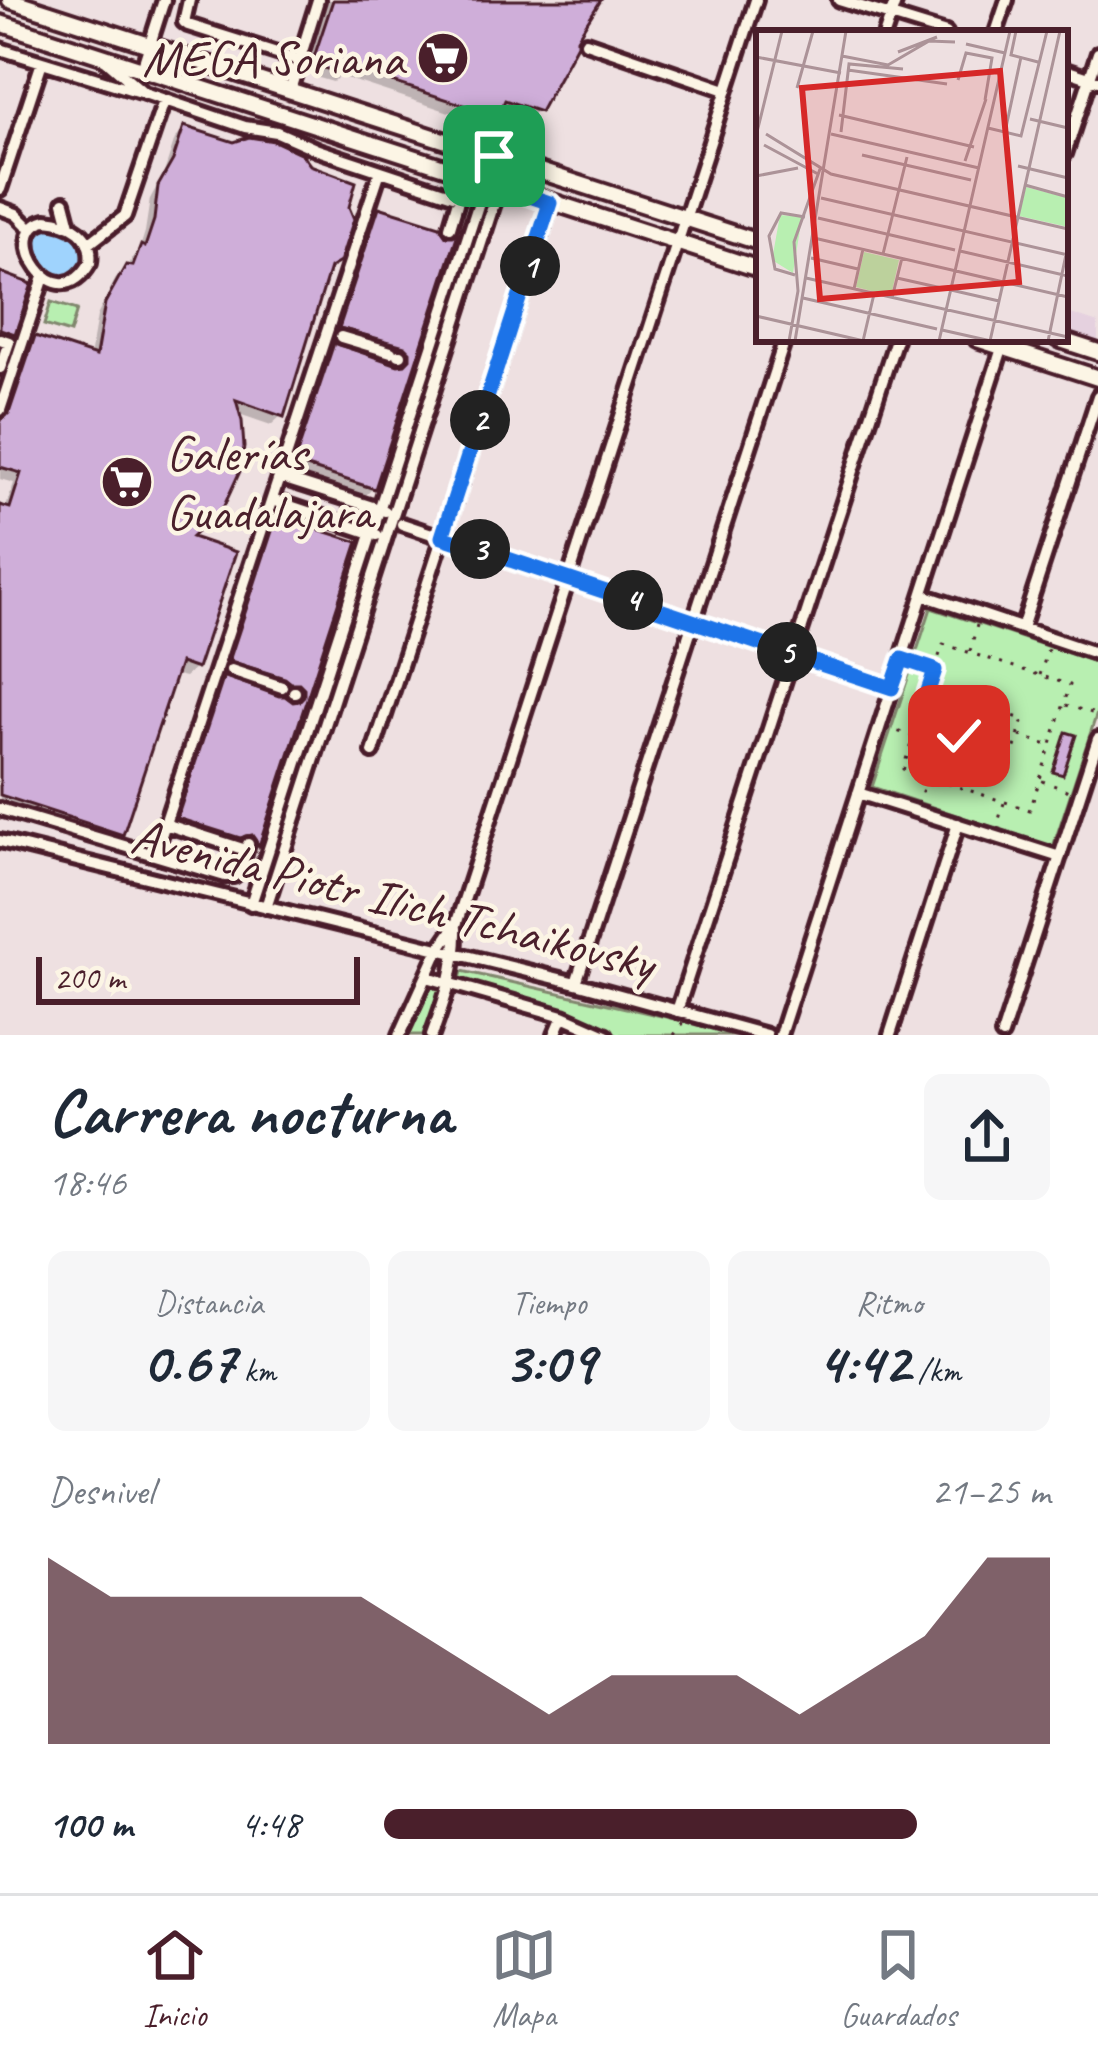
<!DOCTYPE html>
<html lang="es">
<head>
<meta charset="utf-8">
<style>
  :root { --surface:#fff; --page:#f6f6f7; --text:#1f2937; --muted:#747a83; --line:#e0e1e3; --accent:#4a1f2b }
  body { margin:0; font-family:Caveat,sans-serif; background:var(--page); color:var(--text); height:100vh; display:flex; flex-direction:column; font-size:45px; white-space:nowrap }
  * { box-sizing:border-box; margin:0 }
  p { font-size:39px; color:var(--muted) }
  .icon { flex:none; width:66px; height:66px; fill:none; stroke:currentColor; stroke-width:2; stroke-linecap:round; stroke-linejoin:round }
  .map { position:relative; height:1035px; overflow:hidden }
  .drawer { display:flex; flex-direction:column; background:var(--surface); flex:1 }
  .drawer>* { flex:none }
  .scale { position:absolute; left:36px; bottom:30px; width:324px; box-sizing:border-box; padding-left:12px; border:6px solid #4a1f2b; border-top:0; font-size:33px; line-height:42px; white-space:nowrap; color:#4a1f2b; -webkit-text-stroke:9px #fcf5e5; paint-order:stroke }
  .pin { position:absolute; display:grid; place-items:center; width:102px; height:102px; color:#fff; margin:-51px; border-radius:24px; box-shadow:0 6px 18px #0006 }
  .km { position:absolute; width:60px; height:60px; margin:-30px; border-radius:50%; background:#222; color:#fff; font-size:33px; line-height:60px; text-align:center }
  .round { display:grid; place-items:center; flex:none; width:126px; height:126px; border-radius:18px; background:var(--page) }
  .head { display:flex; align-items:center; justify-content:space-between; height:204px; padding:0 48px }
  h1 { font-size:66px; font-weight:600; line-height:90px }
  .metrics { display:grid; grid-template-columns:repeat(3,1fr); gap:18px; height:204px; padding:12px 48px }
  .metrics div { display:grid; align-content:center; border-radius:18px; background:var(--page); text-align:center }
  .metrics b { font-size:60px; font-weight:600 }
  .metrics small { font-size:33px; font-weight:400 }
  .metrics p { font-size:33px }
  .chart { height:336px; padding:24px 48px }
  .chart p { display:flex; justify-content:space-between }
  .chart svg { width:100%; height:216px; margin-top:12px; fill:var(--accent); opacity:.7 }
  ul { padding:0 48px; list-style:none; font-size:39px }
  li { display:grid; grid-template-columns:192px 144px 1fr; align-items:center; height:90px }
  li i { height:30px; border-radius:15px; background:var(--accent) }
  .menu { display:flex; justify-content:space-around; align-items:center; height:168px; border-top:3px solid var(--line); background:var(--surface); font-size:33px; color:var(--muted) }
  .menu a { display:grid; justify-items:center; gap:6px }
  .menu .active { color:var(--accent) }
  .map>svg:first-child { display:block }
  .built { fill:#e5d1df }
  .green { fill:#b8efb1; stroke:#81876e; stroke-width:3 }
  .water { fill:#9fd3fd; stroke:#7d8ba9; stroke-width:3 }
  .shadow { fill:#0003 }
  .building { fill:#cfaed9; stroke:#4a1f2b; stroke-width:3 }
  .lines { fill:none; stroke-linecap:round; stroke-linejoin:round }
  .minor-casing { stroke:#4a1f2b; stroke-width:20 }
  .major-casing { stroke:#4a1f2b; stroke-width:22 }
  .path { stroke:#4a1f2b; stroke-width:3; stroke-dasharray:3 9; stroke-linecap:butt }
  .minor { stroke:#fcf5e5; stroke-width:10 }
  .major { stroke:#fcf5e5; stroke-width:14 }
  .route-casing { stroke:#fff; stroke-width:24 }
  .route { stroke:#1a73e8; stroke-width:15 }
  .labels { text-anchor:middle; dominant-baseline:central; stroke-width:9; stroke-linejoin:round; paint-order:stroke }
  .poi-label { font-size:51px; fill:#4a1f2b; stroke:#fcf5e5; text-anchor:end }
  .street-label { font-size:51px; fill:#4a1f2b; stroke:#fcf5e5 }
  .inset-road { fill:none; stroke:#ac9398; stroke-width:3 }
  .view { fill:#d62828; fill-opacity:0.15; stroke:#d62828; stroke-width:6 }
  .inset-edge { fill:none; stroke:#4a1f2b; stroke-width:6 }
</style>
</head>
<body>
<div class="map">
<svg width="1098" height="1035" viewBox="0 0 1098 1035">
  <rect width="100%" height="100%" fill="#eee0e1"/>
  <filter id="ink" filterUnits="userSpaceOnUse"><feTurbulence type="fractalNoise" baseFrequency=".00833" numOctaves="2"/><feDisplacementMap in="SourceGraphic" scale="24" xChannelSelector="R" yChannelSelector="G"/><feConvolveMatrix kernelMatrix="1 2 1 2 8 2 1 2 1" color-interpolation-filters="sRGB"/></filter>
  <g filter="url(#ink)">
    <path class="built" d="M1065,312L1098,323V342L1065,331Z"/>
    <path class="green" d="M51,302L77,310L70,333L44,325Z
      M931,608L1098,663V710L1053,847L872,787Z
      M462,971L697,1024L734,1035H619L560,1007L460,979Z
      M428,983L442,987L424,1035H409Z"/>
    <path class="water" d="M48,226C98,232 94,286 50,274C42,272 31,266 26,258C13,240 33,229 48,226Z"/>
    <path class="shadow" d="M328,0H597L537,110L527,120L498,110L486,124L339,76L333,82L312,76L314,69L306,67Z
      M185,129L325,272L281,416L271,425L236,413L186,538L195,668L185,677L173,674L120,834L111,844L0,807V508L5,510L14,483L0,479V423L26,349L36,340L90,357L97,316L116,278L128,268L132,258L139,251L145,232L150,199L164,173L175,139Z
      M379,210L444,239H453L373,488L366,495L289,470L327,353L334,347L404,367V359L398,352L334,334L372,217Z
      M278,519L354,544L257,844L251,850L245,840L232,844L172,824L218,687L225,680L298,704V696L291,689H283L278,684L224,667L271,526Z"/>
    <path class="building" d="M333,0H601L577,38V44L540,112L505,100L498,116L346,67L345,74L320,67L322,59L314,57Z
      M184,126L234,142L249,137L274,141L302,154L310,165L356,182L349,207L354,219L340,262L330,268L284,417L236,400L242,421L244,447L241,469L224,506L192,537L236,552L197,669L180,663L123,835L0,795V505L10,508L21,473L0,467V420L9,413L35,336L96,356L105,303L126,265L133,266L141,245L145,247L154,220L158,186L173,160Z
      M379,207L440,226L446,236H453L458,233L375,489L294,463L334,343L398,365L405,364L410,359V351L405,346L339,328Z
      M0,272L32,284L15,334L0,329Z
      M277,516L358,542L259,846L252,835L240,838L177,818L224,676L279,696H285L293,702L299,701L304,696V688L299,683H291L285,678L229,661Z
      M1066,732L1076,735L1063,775L1053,772Z"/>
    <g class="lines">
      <g class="minor-casing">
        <path id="minor" d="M189,0L184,22L188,25L299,60
          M839,0L946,33
          M885,33L896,0
          M996,33L1007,0
          M586,42L726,90
          M0,49L140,92
          M106,60L144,93L245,127L277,132L318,150L459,197L450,227
          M142,69L164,0
          M1065,70L1098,81
          M290,90L318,0
          M1065,154L1098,53
          M0,189L42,62
          M64,202L70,225
          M0,208L16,214L27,225
          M46,220C72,222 94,234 90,263C55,323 0,231 46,220Z
          M90,243L125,216L164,101
          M341,337L391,352
          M0,339L9,342L0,368
          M399,355H401
          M0,410L43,280
          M279,477L385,511
          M272,500L377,535
          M402,524L892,688
          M923,595L1098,654
          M1022,628L1098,396
          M231,670L282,687
          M294,692H295
          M373,752L551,203
          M858,793L1060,857
          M0,809L225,876H234L240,870L248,844
          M165,824L246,850
          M0,841L576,983L766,1035
          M155,854L380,171
          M251,904L494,156
          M266,907L508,160
          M427,977L563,1016L606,1035
          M576,983L785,339
          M677,1011L896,339
          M400,1035L438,951L456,925L756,0
          M432,1035C445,999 457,967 456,928
          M555,1035L563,1016
          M780,1035L1005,339
          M890,1035L958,824
          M1002,1035L1098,739"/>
      </g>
      <g class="major-casing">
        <path id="major" d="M10,0L759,242
          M0,23L759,269
          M977,339L1098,378
          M1058,339L1098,352"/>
      </g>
      <path class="path" d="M943,644L1070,685L1030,810L903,769Z
        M970,651L977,625
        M909,661L934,670
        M1040,675L1049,646
        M968,703L1023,719L1014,751L959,736Z
        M1066,705L1098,715
        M925,707L961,718
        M887,728L912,736
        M1020,736L1051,746
        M1042,781L1072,792
        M969,786L982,744
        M918,804L926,779
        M996,829L1004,803
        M674,1035L683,1022"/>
      <use href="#minor" class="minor"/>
      <use href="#major" class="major"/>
    </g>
  </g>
  <g class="lines" filter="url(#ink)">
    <g class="route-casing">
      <path id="route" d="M494,156L508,160L500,186L550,203L442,537L892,688L902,659L935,670L923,706L964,719L959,736"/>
    </g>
    <use href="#route" class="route"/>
  </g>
  <defs>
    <g id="supermarket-disc" transform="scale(2.7)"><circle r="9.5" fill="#4a1f2b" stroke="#fcf5e5"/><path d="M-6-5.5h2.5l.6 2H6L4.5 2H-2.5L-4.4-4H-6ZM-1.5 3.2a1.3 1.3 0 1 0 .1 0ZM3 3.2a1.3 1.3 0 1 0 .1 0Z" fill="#fff"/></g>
  </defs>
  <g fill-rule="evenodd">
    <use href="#supermarket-disc" x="443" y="58"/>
    <use href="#supermarket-disc" x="127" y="482"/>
  </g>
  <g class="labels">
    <g class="poi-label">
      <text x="404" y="58">MEGA Soriana</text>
      <text x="166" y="453" text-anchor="start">Galerías<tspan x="166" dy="59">Guadalajara</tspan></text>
    </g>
    <g class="street-label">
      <text transform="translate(393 899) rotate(14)">Avenida Piotr Ilich Tchaikovsky</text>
    </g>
  </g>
  <g transform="translate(756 30)">
    <rect width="312" height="312" fill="#eee0e1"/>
    <path d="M270,157L312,168V197L263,186ZM24,185L46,187L37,243L16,230ZM108,222L143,230L135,266L100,257Z" fill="#b8efb1"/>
    <path class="inset-road" d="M260,1L255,25L282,32M210,14L249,23M142,22L181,7M86,26L132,35L173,11L199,12M0,27L85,43M92,40L191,54M202,50L210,23L236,28L229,70M41,58L57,1M83,85L218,117M274,89L312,98M232,98L265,106L291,1M1,102L26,1M85,102L93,34L147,39M249,102L265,27M10,104L75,144L312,199M75,104L223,138M8,115L62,144M106,125L215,150M209,131L230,69M262,136L312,148M0,146L42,138M269,155L312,167M65,168L312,225M62,188L199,220M58,208L312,267M204,221L312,246M127,224L151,127M55,228L102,239M39,245L19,239L13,206L25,183L49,187M50,248L312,307M141,248L190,259M98,259L107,219M195,260L243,271M47,268L181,299M136,268L146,228M0,286L108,311M186,300L235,311M33,311L42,261L38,212L64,139M39,311L90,1M107,311L118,264M183,311L254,1M234,311L304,1M292,311L312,215"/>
    <path class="view" d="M244,41L263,252L64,269L46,58Z"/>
    <rect width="312" height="312" class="inset-edge"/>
  </g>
</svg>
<div class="scale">200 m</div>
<div class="pin" style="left:494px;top:156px;background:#1e9e55"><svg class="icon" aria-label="arrive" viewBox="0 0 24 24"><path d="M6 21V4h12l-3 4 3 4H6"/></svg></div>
<div class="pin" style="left:959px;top:736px;background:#d93025"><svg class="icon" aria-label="check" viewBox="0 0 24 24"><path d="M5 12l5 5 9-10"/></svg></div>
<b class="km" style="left:530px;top:266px">1</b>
<b class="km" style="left:480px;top:420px">2</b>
<b class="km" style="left:480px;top:549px">3</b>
<b class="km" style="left:633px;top:600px">4</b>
<b class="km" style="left:787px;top:652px">5</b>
</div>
<section class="drawer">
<div class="head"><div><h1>Carrera nocturna</h1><p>18:46</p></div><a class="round"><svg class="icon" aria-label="share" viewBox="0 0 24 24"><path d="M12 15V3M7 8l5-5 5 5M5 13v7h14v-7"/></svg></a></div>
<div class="metrics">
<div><p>Distancia</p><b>0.67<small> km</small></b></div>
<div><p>Tiempo</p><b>3:09</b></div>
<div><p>Ritmo</p><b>4:42<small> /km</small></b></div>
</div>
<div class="chart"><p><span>Desnivel</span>21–25 m</p>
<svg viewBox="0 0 160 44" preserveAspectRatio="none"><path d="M0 44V6L10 14L20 14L30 14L40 14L50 14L60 22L70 30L80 38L90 30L100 30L110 30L120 38L130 30L140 22L150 6L160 6V44z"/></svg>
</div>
<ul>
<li><b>100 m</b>4:48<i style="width:80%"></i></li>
</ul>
</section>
<nav class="menu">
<a class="active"><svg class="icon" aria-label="home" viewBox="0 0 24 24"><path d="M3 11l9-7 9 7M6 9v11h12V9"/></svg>Inicio</a>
<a><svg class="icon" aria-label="map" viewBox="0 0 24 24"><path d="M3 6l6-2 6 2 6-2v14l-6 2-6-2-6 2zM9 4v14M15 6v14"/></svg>Mapa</a>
<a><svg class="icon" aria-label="saved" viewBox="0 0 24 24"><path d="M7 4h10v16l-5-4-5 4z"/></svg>Guardados</a>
</nav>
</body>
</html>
